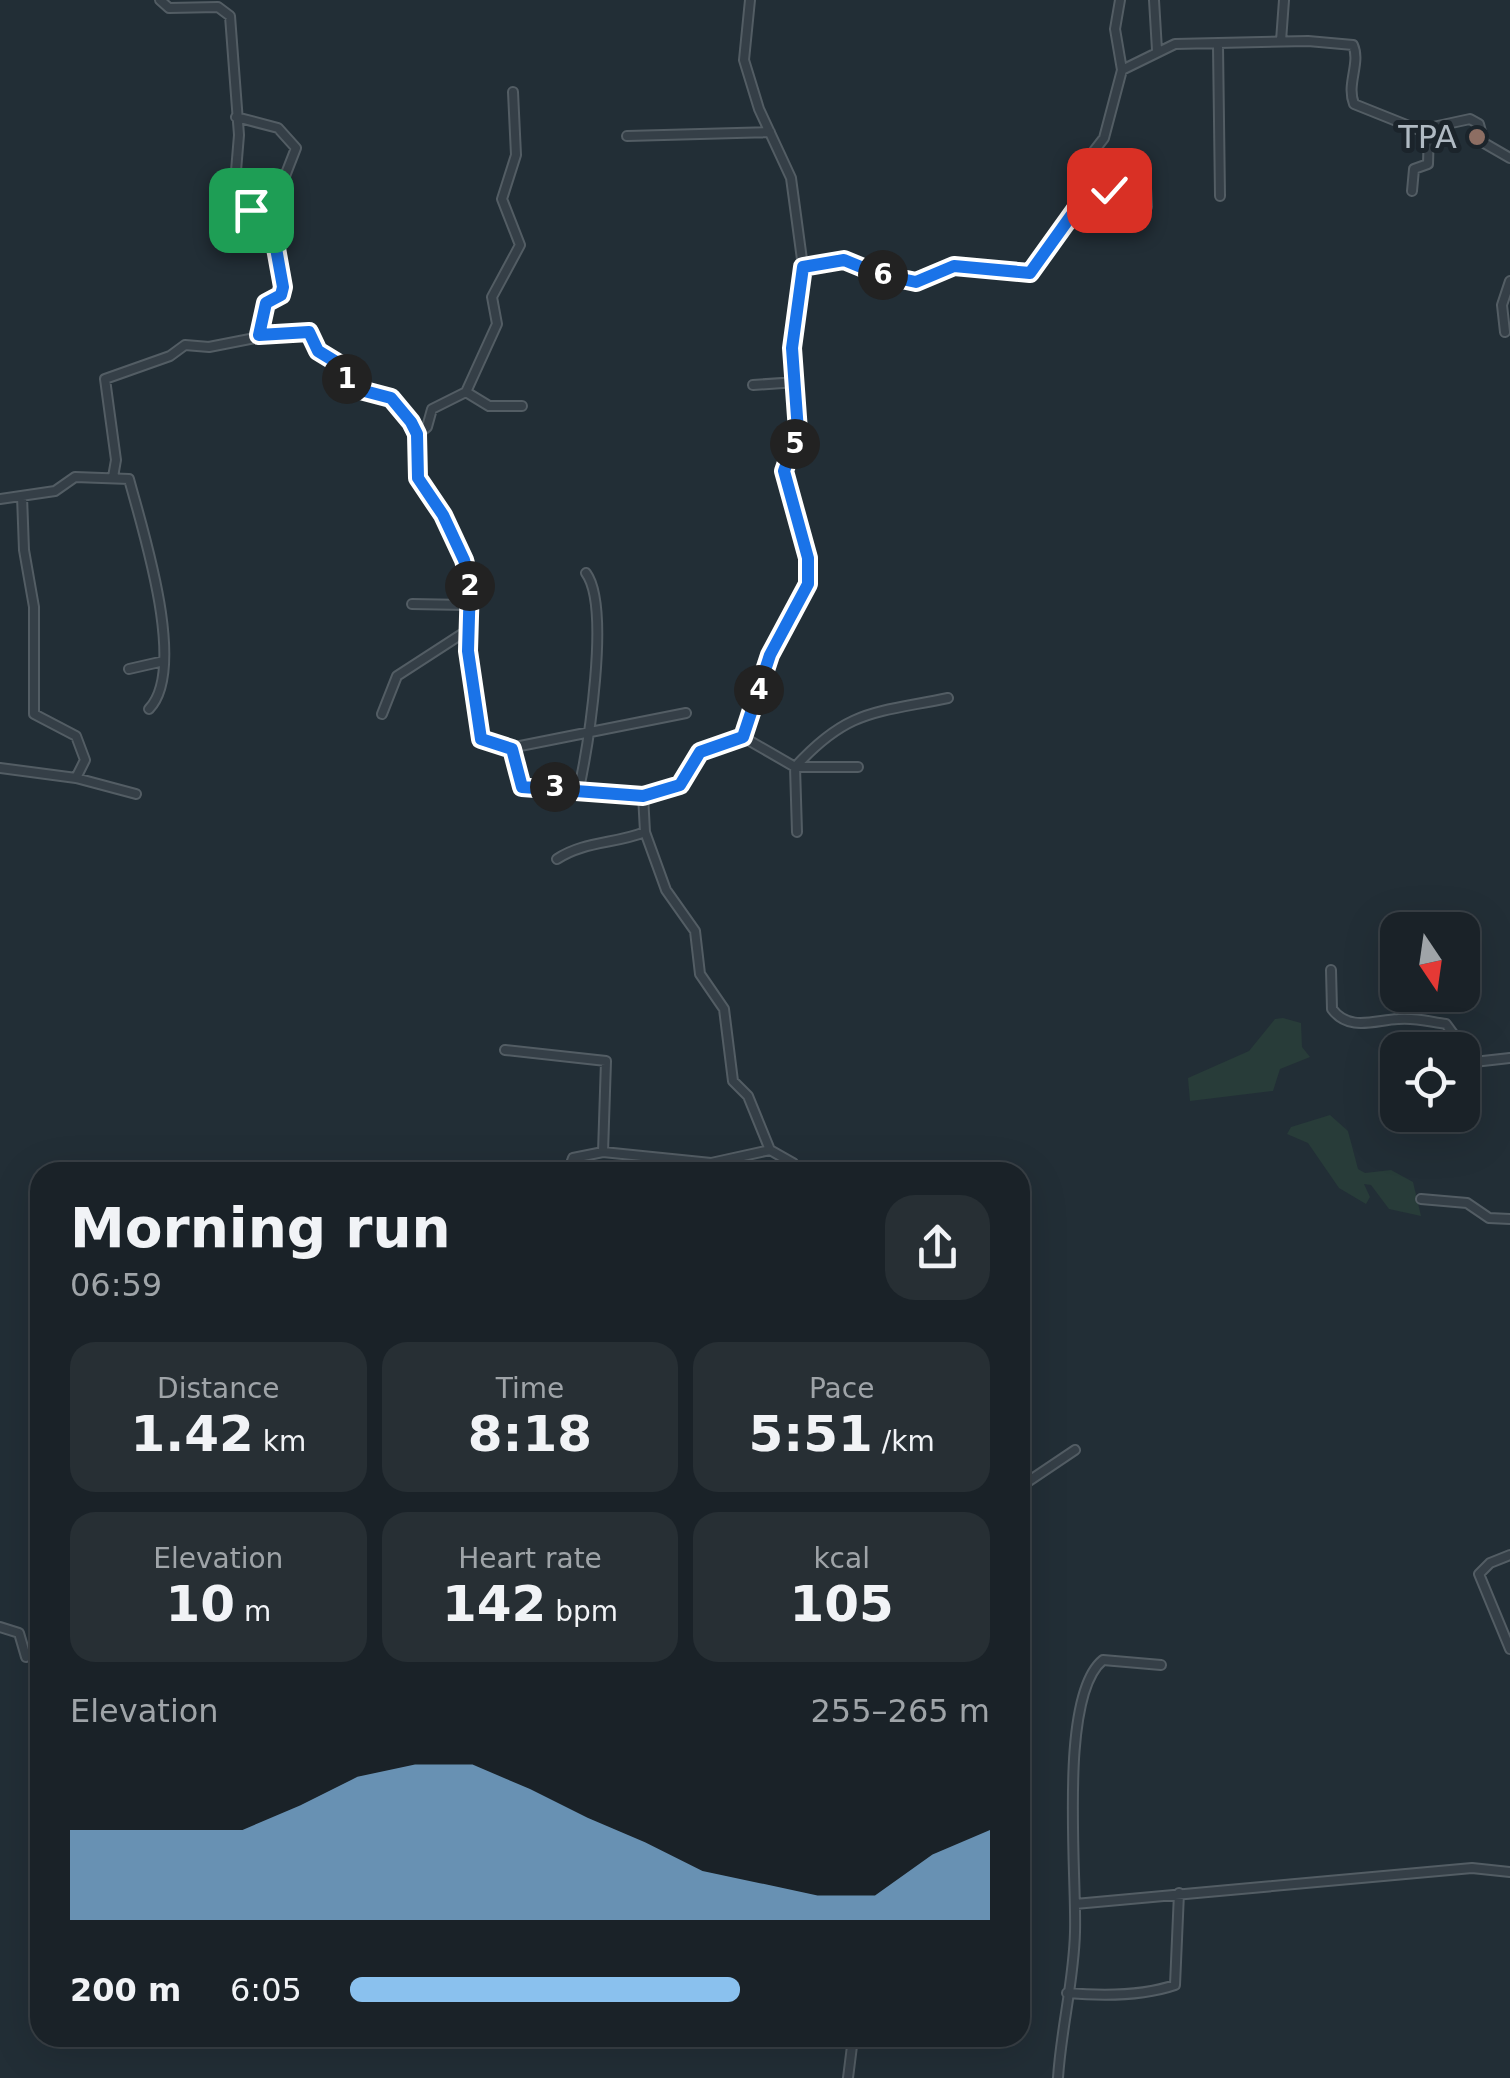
<!DOCTYPE html>
<html lang="en">
<head>
<meta charset="utf-8">
<style>
  :root { --surface:#1a2228; --page:#272f34; --text:#f1f3f6; --muted:#9fa4a8; --line:#383f45; --accent:#8ac1ee }
  body { margin:0; font-family:"DejaVu Sans",sans-serif; background:var(--page); color:var(--text); height:100vh; display:flex; flex-direction:column; font-size:38px; white-space:nowrap }
  * { box-sizing:border-box; margin:0 }
  p { font-size:32px; color:var(--muted) }
  .icon { flex:none; width:55px; height:55px; fill:none; stroke:currentColor; stroke-width:2; stroke-linecap:round; stroke-linejoin:round }
  .map { position:relative; flex:1; overflow:hidden }
  .sheet { position:absolute; left:30px; top:1162px; width:1000px; height:885px; display:flex; flex-direction:column; background:var(--surface); border-radius:30px; box-shadow:0 10px 40px #0002,0 0 0 2px var(--line) }
  .sheet>* { flex:none }
  .needle { width:65px; rotate:167deg }
  .controls { position:absolute; left:1380px; top:912px; display:grid; gap:20px }
  .controls a { display:grid; place-items:center; width:100px; height:100px; border-radius:20px; background:var(--surface); box-shadow:0 10px 40px #0002,0 0 0 2px var(--line); font-size:50px }
  .pin { position:absolute; display:grid; place-items:center; width:85px; height:85px; color:#fff; margin:-42px; border-radius:20px; box-shadow:0 5px 15px #0006 }
  .km { position:absolute; width:50px; height:50px; margin:-25px; border-radius:50%; background:#222; color:#fff; font-size:28px; line-height:50px; text-align:center }
  .round { display:grid; place-items:center; flex:none; width:105px; height:105px; border-radius:30px; background:var(--page) }
  .summary { display:flex; align-items:center; justify-content:space-between; height:170px; padding:0 40px }
  h1 { font-size:55px; font-weight:700; line-height:75px }
  .metrics { display:grid; grid-template-columns:repeat(3,1fr); gap:15px; height:170px; padding:10px 40px }
  .metrics div { display:grid; align-content:center; border-radius:25px; background:var(--page); text-align:center }
  .metrics b { font-size:50px; font-weight:700 }
  .metrics small { font-size:28px; font-weight:400 }
  .metrics p { font-size:28px }
  .chart { height:280px; padding:20px 40px }
  .chart p { display:flex; justify-content:space-between }
  .chart svg { width:100%; height:180px; margin-top:10px; fill:var(--accent); opacity:.7 }
  ul { padding:0 40px; list-style:none; font-size:32px }
  li { display:grid; grid-template-columns:160px 120px 1fr; align-items:center; height:75px }
  li i { height:25px; border-radius:12px; background:var(--accent) }
  .map>svg:first-child { display:block }
  .green { fill:#283c39 }
  .lines { fill:none; stroke-linecap:round; stroke-linejoin:round }
  .minor-casing { stroke:#535d64; stroke-width:12 }
  .minor { stroke:#353f47; stroke-width:8 }
  .route-casing { stroke:#fff; stroke-width:20 }
  .route { stroke:#1a73e8; stroke-width:12 }
  .education-dot { fill:#8d6e63; stroke:#1b242b; stroke-width:4 }
  .labels { text-anchor:middle; dominant-baseline:central; stroke-width:10; stroke-linejoin:round; paint-order:stroke }
  .poi-label { font-size:32px; fill:#b0bac3; stroke:#1b242b; text-anchor:end }
</style>
</head>
<body>
<div class="map">
<svg width="1510" height="2078" viewBox="0 0 1510 2078">
  <rect width="100%" height="100%" fill="#222e36"/>
  <path class="green" d="M1283,1018L1301,1023L1302,1047L1310,1057L1280,1069L1273,1091L1190,1101L1188,1078L1249,1051L1275,1019Z
    M1330,1115L1348,1131L1358,1169L1365,1173L1391,1170L1413,1182L1421,1216L1389,1209L1371,1185L1364,1184L1370,1197L1366,1204L1339,1188L1308,1143L1287,1134L1291,1127Z"/>
  <g class="lines">
    <g class="minor-casing">
      <path id="minor" d="M750,0L744,60L759,109L791,178L803,267L792,347L798,431L784,471L808,558V576L770,655L743,737L700,752L680,785L643,795L645,832L666,890L695,931L700,974L724,1009L733,1081L748,1096L770,1150L793,1163L801,1172
        M1120,0L1115,29L1122,70
        M1154,0L1157,50
        M1281,41L1284,0
        M1218,46L1220,196
        M513,92L516,155L502,199L520,245L492,297L497,324L466,392L432,409L427,427L417,435V478L443,515L470,581L468,651L481,739L512,749L520,783L525,788L643,795
        M236,117L278,128L296,148L280,189L251,210
        M627,136L770,132
        M1081,184L1109,190L1146,188L1147,207
        M1412,191L1414,169L1428,164L1429,130
        M803,267L844,261L878,275L916,282L954,265L1033,271L1077,206L1084,164L1104,138L1122,70L1175,44L1308,41L1353,45C1361,63 1346,84 1354,104L1419,130L1470,119L1479,124L1484,143L1510,158
        M1505,332L1502,305L1510,281
        M259,335L309,332L318,351L341,365L353,388L391,398L417,435
        M753,385L797,382
        M466,392L489,406H522
        M113,477L116,460L105,379L170,356L185,345L209,347L255,338L261,330L266,303L281,295L283,287L272,225L234,195L239,135L230,16L218,7L169,8L160,0
        M22,496L24,550L34,607V714L76,736L85,760L76,778
        M0,499L55,491L75,477L129,479C142,528 188,669 149,709
        M412,604L466,605
        M129,669L164,661
        M382,714L397,676L468,630
        M743,737L795,767H858
        M510,748L686,713
        M0,768L76,778L136,794
        M578,793C588,748 611,607 586,573
        M797,832L795,767C848,709 875,713 948,698
        M557,859C584,841 615,844 645,832
        M1331,970L1332,1009C1349,1032 1375,1020 1398,1019C1414,1017 1431,1022 1446,1024L1474,1062L1510,1058
        M505,1050L606,1061L603,1152
        M568,1172L573,1158L603,1152L711,1163L770,1150
        M1421,1199L1467,1203L1489,1218L1510,1219
        M1020,1487L1075,1450
        M1510,1555L1490,1563L1479,1574L1510,1649
        M0,1627L19,1633L26,1657
        M1075,1904L1472,1868L1510,1872
        M1067,1993C1102,1996 1143,1996 1175,1985L1179,1893
        M848,2078L853,2038
        M1058,2078C1061,2029 1074,1980 1075,1932C1077,1874 1058,1696 1103,1660L1161,1665"/>
    </g>
    <use href="#minor" class="minor"/>
  </g>
  <g class="lines">
    <g class="route-casing">
      <path id="route" d="M251,210L272,226L283,287L281,295L266,303L259,335L309,332L318,351L341,365L353,388L391,398L411,422L417,434L418,478L443,515L464,560L470,582L468,651L481,739L512,749L522,787L643,796L680,785L700,752L743,737L770,655L808,584V558L784,471L798,431L792,348L803,267L844,260L878,274L916,282L954,266L1030,273L1078,206L1081,184L1109,190"/>
    </g>
    <use href="#route" class="route"/>
  </g>
  <circle class="education-dot" cx="1477" cy="137" r="10"/>
  <g class="labels">
    <g class="poi-label">
      <text x="1457" y="137">TPA</text>
    </g>
  </g>
</svg>
<div class="controls">
<a><svg class="needle" viewBox="-14 -14 28 28"><path d="M0-13l5 13h-10z" fill="#e53935"/><path d="M0 13l5-13h-10z" fill="#9fa4a8"/></svg></a>
<a><svg class="icon" aria-label="locate" viewBox="0 0 24 24"><circle cx="12" cy="12" r="6"/><path d="M12 2v4M12 18v4M2 12h4M18 12h4"/></svg></a>
</div>
<div class="pin" style="left:251px;top:210px;background:#1e9e55"><svg class="icon" aria-label="arrive" viewBox="0 0 24 24"><path d="M6 21V4h12l-3 4 3 4H6"/></svg></div>
<div class="pin" style="left:1109px;top:190px;background:#d93025"><svg class="icon" aria-label="check" viewBox="0 0 24 24"><path d="M5 12l5 5 9-10"/></svg></div>
<b class="km" style="left:347px;top:379px">1</b>
<b class="km" style="left:470px;top:586px">2</b>
<b class="km" style="left:555px;top:787px">3</b>
<b class="km" style="left:759px;top:690px">4</b>
<b class="km" style="left:795px;top:444px">5</b>
<b class="km" style="left:883px;top:275px">6</b>
<section class="sheet">
<div class="summary"><div><h1>Morning run</h1><p>06:59</p></div><a class="round"><svg class="icon" aria-label="share" viewBox="0 0 24 24"><path d="M12 15V3M7 8l5-5 5 5M5 13v7h14v-7"/></svg></a></div>
<div class="metrics">
<div><p>Distance</p><b>1.42<small> km</small></b></div>
<div><p>Time</p><b>8:18</b></div>
<div><p>Pace</p><b>5:51<small> /km</small></b></div>
</div>
<div class="metrics">
<div><p>Elevation</p><b>10<small> m</small></b></div>
<div><p>Heart rate</p><b>142<small> bpm</small></b></div>
<div><p>kcal</p><b>105</b></div>
</div>
<div class="chart"><p><span>Elevation</span>255–265 m</p>
<svg viewBox="0 0 160 44" preserveAspectRatio="none"><path d="M0 44V22L10 22L20 22L30 22L40 16L50 9L60 6L70 6L80 12L90 19L100 25L110 32L120 35L130 38L140 38L150 28L160 22V44z"/></svg>
</div>
<ul>
<li><b>200 m</b>6:05<i style="width:61%"></i></li>
</ul>
</section>
</div>
</body>
</html>
